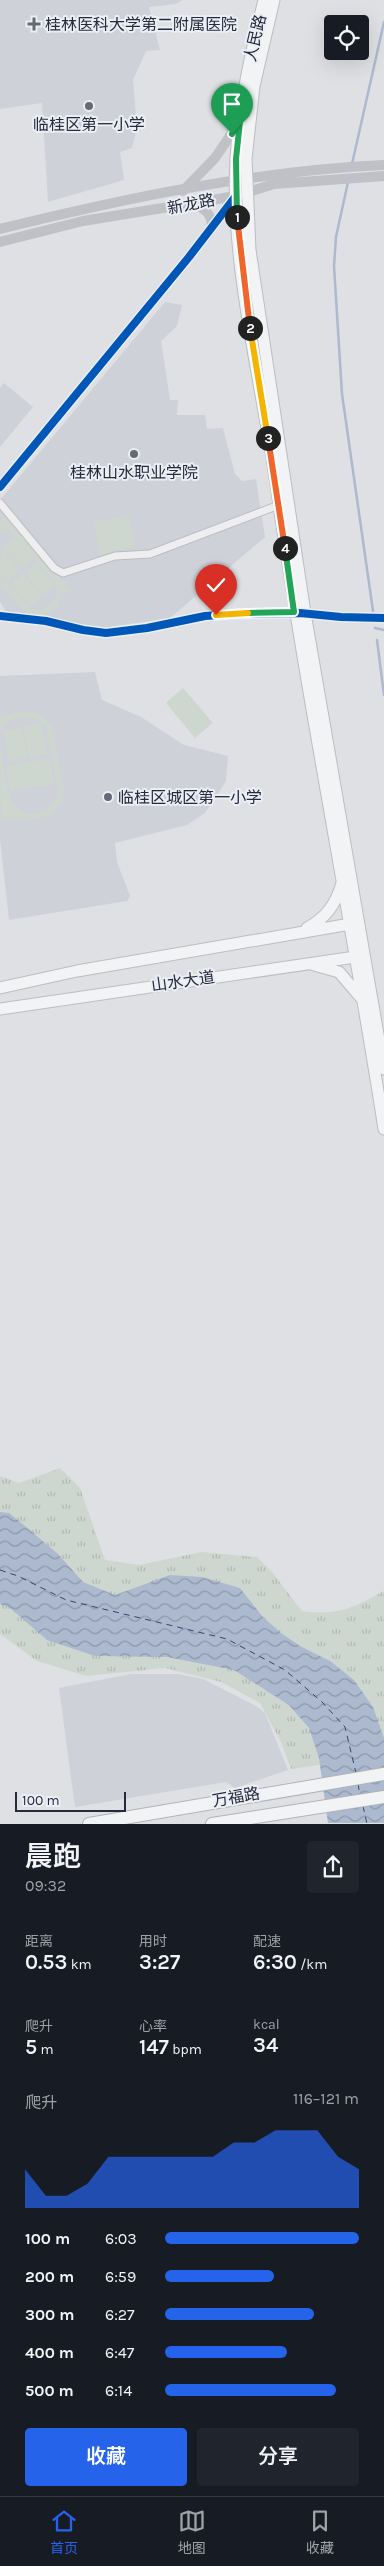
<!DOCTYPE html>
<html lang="zh">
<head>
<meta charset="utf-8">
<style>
  :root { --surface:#171b24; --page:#20242c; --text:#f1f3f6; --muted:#9ea1a6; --line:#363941; --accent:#2563eb }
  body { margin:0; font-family:Karla,"Noto Sans SC",sans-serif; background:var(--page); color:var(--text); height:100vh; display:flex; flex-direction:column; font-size:19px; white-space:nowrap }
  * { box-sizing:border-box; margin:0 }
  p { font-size:16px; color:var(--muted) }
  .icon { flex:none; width:28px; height:28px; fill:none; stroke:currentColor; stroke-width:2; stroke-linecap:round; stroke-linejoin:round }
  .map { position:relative; height:1824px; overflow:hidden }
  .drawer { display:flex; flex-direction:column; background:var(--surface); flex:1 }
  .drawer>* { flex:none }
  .buttons { position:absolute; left:324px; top:15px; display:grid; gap:10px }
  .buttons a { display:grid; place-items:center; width:45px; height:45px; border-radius:5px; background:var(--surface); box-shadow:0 5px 20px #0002; font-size:25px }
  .scale { position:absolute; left:15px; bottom:12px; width:111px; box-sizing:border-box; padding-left:5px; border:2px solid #262b3c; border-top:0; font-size:14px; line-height:18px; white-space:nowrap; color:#262b3c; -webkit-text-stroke:4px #ebeef4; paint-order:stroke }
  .pin { position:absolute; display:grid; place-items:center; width:42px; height:42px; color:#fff; margin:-51px -21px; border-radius:50% 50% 50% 0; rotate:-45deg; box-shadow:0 0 5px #0007 }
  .pin .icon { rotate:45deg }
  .km { position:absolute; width:25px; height:25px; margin:-12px; border-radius:50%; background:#222; color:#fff; font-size:14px; line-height:25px; text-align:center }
  .round { display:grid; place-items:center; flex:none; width:52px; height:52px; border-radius:5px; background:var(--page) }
  .summary { display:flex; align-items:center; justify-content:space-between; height:85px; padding:0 25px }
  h1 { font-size:28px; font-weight:600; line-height:38px }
  .metrics { display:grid; grid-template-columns:repeat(3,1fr); gap:8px; height:85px; padding:5px 25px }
  .metrics div { display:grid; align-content:center }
  .metrics b { font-size:21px; font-weight:600 }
  .metrics small { font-size:14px; font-weight:400 }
  .metrics p { font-size:14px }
  .chart { height:140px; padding:10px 25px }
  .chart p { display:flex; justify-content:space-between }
  .chart svg { width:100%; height:90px; margin-top:5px; fill:var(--accent); opacity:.7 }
  .action { display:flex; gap:10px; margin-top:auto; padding:10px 25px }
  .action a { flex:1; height:58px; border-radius:5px; background:var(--accent); color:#fff; font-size:20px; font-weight:600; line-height:58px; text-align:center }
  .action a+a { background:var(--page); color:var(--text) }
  ul { padding:0 25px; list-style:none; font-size:16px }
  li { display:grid; grid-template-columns:80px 60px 1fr; align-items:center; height:38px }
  li i { height:12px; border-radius:6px; background:var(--accent) }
  .menu { display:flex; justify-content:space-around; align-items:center; height:70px; border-top:1px solid var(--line); background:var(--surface); font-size:14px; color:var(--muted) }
  .menu a { display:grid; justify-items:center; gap:2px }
  .menu .active { color:var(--accent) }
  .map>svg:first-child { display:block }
  .built { fill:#ced1d8 }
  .grass { fill:#ced7cf }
  .park { fill:url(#park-tufts) }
  .water { fill:url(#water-waves) }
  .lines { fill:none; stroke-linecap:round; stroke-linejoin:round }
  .stream { stroke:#acb9cf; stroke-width:2.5 }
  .ferry { stroke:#32456e; stroke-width:1; stroke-dasharray:6 5; stroke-linecap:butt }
  .street-casing { stroke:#bbbdc0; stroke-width:9 }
  .primary-casing { stroke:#bbbdc1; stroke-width:13 }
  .highway-casing { stroke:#b1b3b8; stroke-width:14 }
  .street { stroke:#eeeef0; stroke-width:7 }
  .secondary { stroke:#bfc1c6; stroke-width:10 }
  .primary { stroke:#f2f3f4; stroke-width:11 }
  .highway { stroke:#f2f3f4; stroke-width:12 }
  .cycleway-casing { stroke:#ebeef4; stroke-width:11 }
  .cycleway { stroke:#0057b8; stroke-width:8 }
  .split-1-casing { stroke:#fff; stroke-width:10 }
  .split-2-casing { stroke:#fff; stroke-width:10 }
  .split-3-casing { stroke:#fff; stroke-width:10 }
  .split-4-casing { stroke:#fff; stroke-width:10 }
  .split-5-casing { stroke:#fff; stroke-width:10 }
  .split-6-casing { stroke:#fff; stroke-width:10 }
  .split-1 { stroke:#22a559; stroke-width:6 }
  .split-2 { stroke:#f0652b; stroke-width:6 }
  .split-3 { stroke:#f5b400; stroke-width:6 }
  .split-4 { stroke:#f0652b; stroke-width:6 }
  .split-5 { stroke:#22a559; stroke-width:6 }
  .split-6 { stroke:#f5b400; stroke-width:6 }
  .poi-dot { fill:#666a77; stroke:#ebeef4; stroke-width:2 }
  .labels { text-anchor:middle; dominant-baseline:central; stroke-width:4; stroke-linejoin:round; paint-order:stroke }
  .poi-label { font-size:16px; fill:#262b3c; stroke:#ebeef4; text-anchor:start }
  .street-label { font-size:16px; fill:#262b3c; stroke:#ebeef4 }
</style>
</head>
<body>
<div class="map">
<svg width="384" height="1824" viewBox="0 0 384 1824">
  <defs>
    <pattern id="park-tufts" width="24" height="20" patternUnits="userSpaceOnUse" patternTransform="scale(1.25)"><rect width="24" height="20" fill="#ced7cf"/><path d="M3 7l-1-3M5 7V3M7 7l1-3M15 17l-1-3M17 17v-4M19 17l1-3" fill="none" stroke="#b1b9b3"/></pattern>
    <pattern id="water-waves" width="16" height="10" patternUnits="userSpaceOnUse" patternTransform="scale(1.25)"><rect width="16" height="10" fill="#acb9cf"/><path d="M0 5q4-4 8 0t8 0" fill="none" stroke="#8c97a9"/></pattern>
  </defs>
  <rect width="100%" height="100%" fill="#dee0e4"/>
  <path class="built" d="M0,0H183L176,4L149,7L160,50L146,51L133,80L137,128L132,148L120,152L124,180L48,202L42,103L0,109Z
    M165,302L182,305L177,326L161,341L170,400H178L177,415H205L207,429L223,428L235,474L242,481L256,479L265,537L170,618L95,629L7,613L0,602V500Z
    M4,383L33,407L0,447V388Z
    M95,672L102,700L141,717L184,745L228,756L226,781L205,813L187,825L115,843L117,862L130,896L127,901L9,920L0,839V676Z
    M131,1674H178L203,1679L256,1706L265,1713L288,1770L235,1788L226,1782L75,1807L59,1688Z"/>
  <path class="grass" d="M129,516L135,547L100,554L94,522Z
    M6,517L70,591L64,595L61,591L58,606C31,631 16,601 0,583V573L30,608C42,613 51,606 56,596V584L15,536L10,531H0V521Z
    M15,537L33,559L21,569L3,547Z
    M1,548L20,570L8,580L0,571Z
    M36,563L55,585L43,595L25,573Z
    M23,574L42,596L30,606L11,584Z
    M183,688L213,723L195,738L166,703Z
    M31,711L44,717L51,725L64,788C63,826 27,817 1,820L0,744C4,766 5,829 44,811C53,807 57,798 58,789L47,728C35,712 9,715 0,732V718L15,712Z
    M41,724L47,753L29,757L23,727Z
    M22,728L27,757L9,761L3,731Z
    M50,759L54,784L10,790L6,766Z"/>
  <path class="park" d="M60,1468L80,1488L105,1560L139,1565L201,1552L257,1557L272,1572L302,1611C337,1616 354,1608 384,1591V1756L291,1769L281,1742L260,1703L221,1682L165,1668L86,1676L37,1661L0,1634V1476L19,1483Z"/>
  <path class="water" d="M0,1512L9,1513L25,1526L58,1554L83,1582L115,1595L170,1575L202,1577L240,1588L263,1617L281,1633L300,1646L330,1661L354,1680L373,1707L384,1738V1823H328L319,1758L309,1728L289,1705L234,1670L167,1657L95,1656L47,1640L10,1608L0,1604Z"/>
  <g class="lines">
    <path class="stream" d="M352,164L384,22
      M348,182L336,237L334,266L342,394L373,611
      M375,628L384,630
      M377,640L384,695"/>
    <path class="ferry" d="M0,1570L18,1576L66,1600L227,1639L285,1670L322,1702L345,1727L356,1773
      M358,1784L360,1795
      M363,1806L367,1824"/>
    <g class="street-casing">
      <path id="street" d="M0,503L54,568L63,573L115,556L150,554L279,505
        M0,616L46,621L83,630L106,633L147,628L205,616L235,614L300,613L341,617L384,618"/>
    </g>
    <g class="primary-casing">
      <path id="primary" d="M264,0C251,52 239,105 236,158C230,261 260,375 275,477C306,695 350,911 384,1129
        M274,0L254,86L246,159L250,250L305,613L384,1069
        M307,928C326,918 336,904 342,883
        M314,965L339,972L362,999
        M0,988L77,971L356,923
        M0,1009L362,956"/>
    </g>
    <g class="highway-casing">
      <path id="highway" d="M89,1824L384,1774
        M212,1824L384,1797"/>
    </g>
    <use href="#street" class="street"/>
    <path class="secondary" d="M183,191L215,158L238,124
      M191,203C203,207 214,215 211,228
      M0,229C126,198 254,171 384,165
      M0,242L83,221L236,196L274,184L384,176
      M0,487L189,257L236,196"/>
    <use href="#primary" class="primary"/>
    <use href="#highway" class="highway"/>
    <g class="cycleway-casing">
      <path id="cycleway" d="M0,487L189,257L236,196
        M0,616L46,621L83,630L106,633L147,628L205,616L235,614L300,613L341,617L384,618"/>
    </g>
    <use href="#cycleway" class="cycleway"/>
  </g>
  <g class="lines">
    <g class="split-1-casing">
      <path id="split-1" d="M232,134L240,121L236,159L237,217"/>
    </g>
    <g class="split-2-casing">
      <path id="split-2" d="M237,217L250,328"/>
    </g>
    <g class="split-3-casing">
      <path id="split-3" d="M250,328L268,438"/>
    </g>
    <g class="split-4-casing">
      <path id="split-4" d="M268,438L285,548"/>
    </g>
    <g class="split-5-casing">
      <path id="split-5" d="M248,613L294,612L285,548"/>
    </g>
    <g class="split-6-casing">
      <path id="split-6" d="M216,615L248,613"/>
    </g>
    <use href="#split-1" class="split-1"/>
    <use href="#split-2" class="split-2"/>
    <use href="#split-3" class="split-3"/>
    <use href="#split-4" class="split-4"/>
    <use href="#split-5" class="split-5"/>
    <use href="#split-6" class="split-6"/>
  </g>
  <g class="poi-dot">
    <path d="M31.5 16.5h5v5h5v5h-5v5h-5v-5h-5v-5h5z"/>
    <circle cx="89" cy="106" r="5"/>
    <circle cx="134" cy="454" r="5"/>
    <circle cx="108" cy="797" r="5"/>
  </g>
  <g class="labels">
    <g class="poi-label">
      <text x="45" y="24">桂林医科大学第二附属医院</text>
      <text x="89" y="124" text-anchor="middle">临桂区第一小学</text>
      <text x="134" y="472" text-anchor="middle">桂林山水职业学院</text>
      <text x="118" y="797">临桂区城区第一小学</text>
    </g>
    <g class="street-label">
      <text transform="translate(255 38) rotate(-77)">人民路</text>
      <text transform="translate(191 204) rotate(-11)">新龙路</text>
      <text transform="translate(183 981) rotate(-8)">山水大道</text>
      <text transform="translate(236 1797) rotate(-10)">万福路</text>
    </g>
  </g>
</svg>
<div class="buttons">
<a><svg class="icon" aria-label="locate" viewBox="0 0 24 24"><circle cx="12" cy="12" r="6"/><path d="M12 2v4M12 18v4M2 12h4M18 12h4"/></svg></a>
</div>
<div class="scale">100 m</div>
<div class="pin" style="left:232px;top:134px;background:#1e9e55"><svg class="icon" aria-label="arrive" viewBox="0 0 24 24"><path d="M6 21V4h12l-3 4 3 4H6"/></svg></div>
<div class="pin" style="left:216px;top:615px;background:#d93025"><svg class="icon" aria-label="check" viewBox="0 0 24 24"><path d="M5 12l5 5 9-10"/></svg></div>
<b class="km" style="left:237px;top:217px">1</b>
<b class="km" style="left:250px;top:328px">2</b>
<b class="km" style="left:268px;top:438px">3</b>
<b class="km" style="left:285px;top:548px">4</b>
</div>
<section class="drawer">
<div class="summary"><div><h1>晨跑</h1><p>09:32</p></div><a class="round"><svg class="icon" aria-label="share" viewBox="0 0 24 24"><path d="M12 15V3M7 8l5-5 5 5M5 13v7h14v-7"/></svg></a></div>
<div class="metrics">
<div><p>距离</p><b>0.53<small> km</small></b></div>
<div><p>用时</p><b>3:27</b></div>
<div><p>配速</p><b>6:30<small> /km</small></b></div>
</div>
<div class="metrics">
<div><p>爬升</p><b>5<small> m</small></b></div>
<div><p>心率</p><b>147<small> bpm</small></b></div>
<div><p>kcal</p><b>34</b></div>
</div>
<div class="chart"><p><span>爬升</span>116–121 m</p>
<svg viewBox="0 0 160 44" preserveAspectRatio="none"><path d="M0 44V25L10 38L20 38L30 32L40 19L50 19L60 19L70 19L80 19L90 19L100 12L110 12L120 6L130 6L140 6L150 19L160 25V44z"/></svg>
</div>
<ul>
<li><b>100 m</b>6:03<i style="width:100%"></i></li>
<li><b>200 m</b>6:59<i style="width:56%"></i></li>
<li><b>300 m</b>6:27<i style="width:77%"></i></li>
<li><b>400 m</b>6:47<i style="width:63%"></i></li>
<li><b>500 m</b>6:14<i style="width:88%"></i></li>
</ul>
<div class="action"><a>收藏</a><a>分享</a></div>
</section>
<nav class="menu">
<a class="active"><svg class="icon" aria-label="home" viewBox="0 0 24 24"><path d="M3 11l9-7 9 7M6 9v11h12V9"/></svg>首页</a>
<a><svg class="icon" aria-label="map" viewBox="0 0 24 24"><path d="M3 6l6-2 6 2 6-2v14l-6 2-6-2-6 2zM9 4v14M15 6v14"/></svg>地图</a>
<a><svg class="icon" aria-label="saved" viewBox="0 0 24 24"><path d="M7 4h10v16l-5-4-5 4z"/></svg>收藏</a>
</nav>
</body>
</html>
